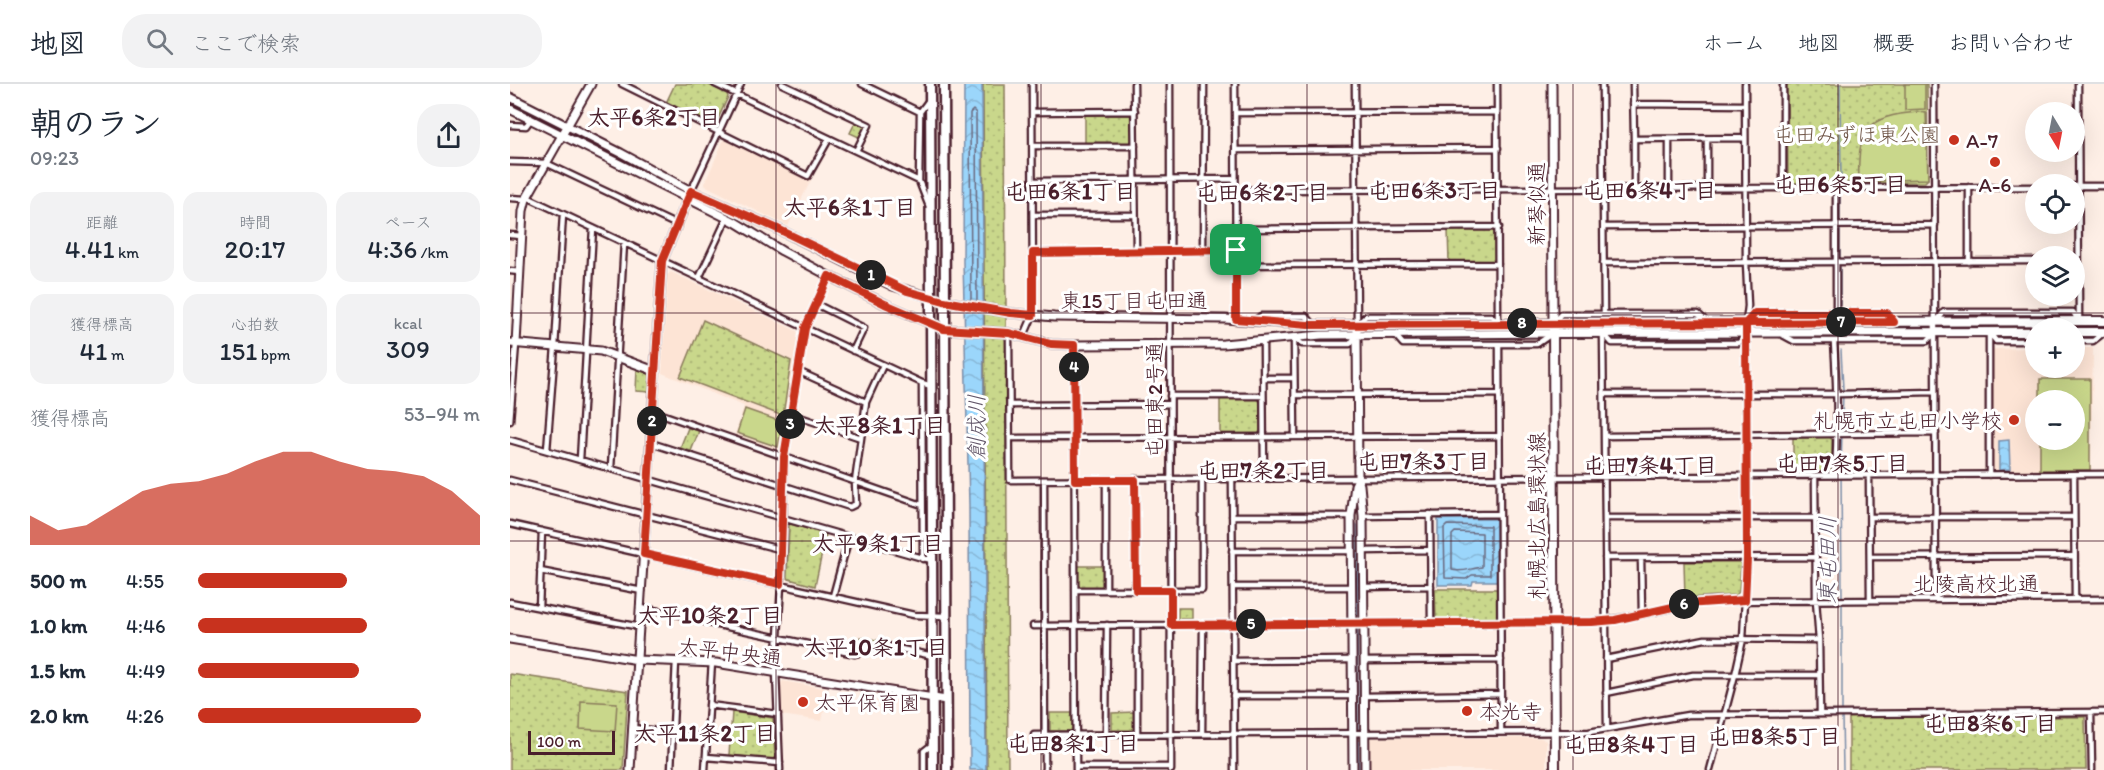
<!DOCTYPE html>
<html lang="ja">
<head>
<meta charset="utf-8">
<style>
  :root { --surface:#fff; --page:#f2f2f3; --text:#1f2937; --muted:#747a83; --line:#e0e1e3; --accent:#c8321e }
  body { margin:0; font-family:Itim,"Klee One",sans-serif; background:var(--page); color:var(--text); height:100vh; display:flex; flex-direction:column; font-size:22px; white-space:nowrap }
  * { box-sizing:border-box; margin:0 }
  p { font-size:20px; color:var(--muted) }
  .icon { flex:none; width:33px; height:33px; fill:none; stroke:currentColor; stroke-width:2; stroke-linecap:round; stroke-linejoin:round }
  .map { position:relative; flex:1; overflow:hidden }
  .sheet { display:flex; flex-direction:column; background:var(--surface); width:510px }
  .sheet>* { flex:none }
  .needle { width:39px; rotate:170deg }
  .fabs { position:absolute; left:1515px; top:18px; display:grid; gap:12px }
  .fabs a { display:grid; place-items:center; width:60px; height:60px; border-radius:50%; background:var(--surface); box-shadow:0 6px 24px #0002; font-size:30px }
  .scale { position:absolute; left:18px; bottom:15px; width:87px; box-sizing:border-box; padding-left:6px; border:3px solid #4a1f2b; border-top:0; font-size:16px; line-height:21px; white-space:nowrap; color:#4a1f2b; -webkit-text-stroke:4px #fff; paint-order:stroke }
  .pin { position:absolute; display:grid; place-items:center; width:51px; height:51px; color:#fff; margin:-26px; border-radius:12px; box-shadow:0 3px 9px #0006 }
  .km { position:absolute; width:30px; height:30px; margin:-15px; border-radius:50%; background:#222; color:#fff; font-size:16px; line-height:30px; text-align:center }
  .round { display:grid; place-items:center; flex:none; width:63px; height:63px; border-radius:24px; background:var(--page) }
  .headline { display:flex; align-items:center; justify-content:space-between; height:102px; padding:0 30px }
  h1 { font-size:33px; font-weight:600; line-height:45px }
  .stats { display:grid; grid-template-columns:repeat(3,1fr); gap:9px; height:102px; padding:6px 30px }
  .stats div { display:grid; align-content:center; border-radius:15px; background:var(--page); text-align:center }
  .stats b { font-size:26px; font-weight:600 }
  .stats small { font-size:16px; font-weight:400 }
  .stats p { font-size:16px }
  .chart { height:168px; padding:12px 30px }
  .chart p { display:flex; justify-content:space-between }
  .chart svg { width:100%; height:108px; margin-top:6px; fill:var(--accent); opacity:.7 }
  ul { padding:0 30px; list-style:none; font-size:20px }
  li { display:grid; grid-template-columns:96px 72px 1fr; align-items:center; height:45px }
  li i { height:15px; border-radius:8px; background:var(--accent) }
  header { display:flex; align-items:center; gap:36px; box-sizing:border-box; height:84px; padding:0 30px; background:var(--surface); border-bottom:2px solid var(--line) }
  header strong { font-size:28px }
  nav { display:flex; gap:33px; margin-inline-start:auto; font-size:21px }
  .search { width:420px; height:54px; background:var(--page); display:flex; align-items:center; gap:15px; box-sizing:border-box; padding:0 21px; border-radius:24px; color:var(--muted); font-size:22px }
  main { display:flex; flex:1; min-height:0 }
  .map>svg:first-child { display:block }
  .built { fill:#fde4d5; fill-rule:evenodd }
  .grass { fill:url(#grass-dots); stroke:#8a7b5b; stroke-width:1.5 }
  .pitch { fill:#c9d78b; stroke:#8a7b5b; stroke-width:1.5 }
  .water { fill:url(#water-waves); stroke:#7b8da8; stroke-width:1.5 }
  .lines { fill:none; stroke-linecap:round; stroke-linejoin:round }
  .shore { stroke:#6a687e; stroke-width:1.5 }
  .stream { stroke:#7b8da8; stroke-width:1.5 }
  .street-casing { stroke:#4a1f2b; stroke-width:9 }
  .secondary-casing { stroke:#4a1f2b; stroke-width:11 }
  .primary-casing { stroke:#4a1f2b; stroke-width:12 }
  .highway-casing { stroke:#4a1f2b; stroke-width:13 }
  .street { stroke:#fff; stroke-width:4.5 }
  .secondary { stroke:#fff; stroke-width:7 }
  .primary { stroke:#fff; stroke-width:8 }
  .highway { stroke:#fff; stroke-width:8 }
  .route-casing { stroke:#fff; stroke-width:12 }
  .route { stroke:#c8321e; stroke-width:8 }
  .grid { fill:none; stroke:#4a1f2b; stroke-width:1.5; stroke-opacity:0.55 }
  .poi-dot { fill:#c8321e; stroke:#fff; stroke-width:2 }
  .labels { text-anchor:middle; dominant-baseline:central; stroke-width:6; stroke-linejoin:round; paint-order:stroke }
  .park-label { font-size:21px; fill:#705648; stroke:#fff }
  .poi-label { font-size:21px; fill:#4a1f2b; stroke:#fff; text-anchor:start }
  .street-label { font-size:21px; fill:#4a1f2b; stroke:#fff }
  .neighbourhood-label { font-size:22px; font-weight:bold; fill:#4a1f2b; stroke:#fff }
  .water-label { font-size:22px; font-style:italic; fill:#625669; stroke:#fff }
</style>
</head>
<body>
<header>
<strong>地図</strong>
<div class="search"><svg class="icon" aria-label="search" viewBox="0 0 24 24"><circle cx="10" cy="10" r="6"/><path d="M15 15l6 6"/></svg>ここで検索</div>
<nav><a>ホーム</a><a>地図</a><a>概要</a><a>お問い合わせ</a></nav>
</header>
<main>
<section class="sheet">
<div class="headline"><div><h1>朝のラン</h1><p>09:23</p></div><a class="round"><svg class="icon" aria-label="share" viewBox="0 0 24 24"><path d="M12 15V3M7 8l5-5 5 5M5 13v7h14v-7"/></svg></a></div>
<div class="stats">
<div><p>距離</p><b>4.41<small> km</small></b></div>
<div><p>時間</p><b>20:17</b></div>
<div><p>ペース</p><b>4:36<small> /km</small></b></div>
</div>
<div class="stats">
<div><p>獲得標高</p><b>41<small> m</small></b></div>
<div><p>心拍数</p><b>151<small> bpm</small></b></div>
<div><p>kcal</p><b>309</b></div>
</div>
<div class="chart"><p><span>獲得標高</span>53–94 m</p>
<svg viewBox="0 0 160 44" preserveAspectRatio="none"><path d="M0 44V32L10 38L20 36L30 29L40 22L50 19L60 18L70 15L80 10L90 6L100 6L110 10L120 13L130 14L140 16L150 22L160 32V44z"/></svg>
</div>
<ul>
<li><b>500 m</b>4:55<i style="width:53%"></i></li>
<li><b>1.0 km</b>4:46<i style="width:60%"></i></li>
<li><b>1.5 km</b>4:49<i style="width:57%"></i></li>
<li><b>2.0 km</b>4:26<i style="width:79%"></i></li>
</ul>
</section>
<div class="map">
<svg width="1594" height="686" viewBox="0 0 1594 686">
  <defs>
    <pattern id="grass-dots" width="8" height="8" patternUnits="userSpaceOnUse" patternTransform="scale(1.5)"><rect width="8" height="8" fill="#c9d78b"/><path d="M2 2h.1M6 6h.1" fill="none" stroke="#aeb878" stroke-width="1.8" stroke-linecap="round"/></pattern>
    <pattern id="water-waves" width="16" height="10" patternUnits="userSpaceOnUse" patternTransform="scale(1.5)"><rect width="16" height="10" fill="#9bd6fb"/><path d="M0 5q4-4 8 0t8 0" fill="none" stroke="#87b7d7"/></pattern>
  </defs>
  <rect width="100%" height="100%" fill="#feefe6"/>
  <filter id="ink" filterUnits="userSpaceOnUse"><feTurbulence type="fractalNoise" baseFrequency=".0167" numOctaves="2"/><feDisplacementMap in="SourceGraphic" scale="12" xChannelSelector="R" yChannelSelector="G"/><feConvolveMatrix kernelMatrix="1 2 1 2 8 2 1 2 1" color-interpolation-filters="sRGB"/></filter>
  <g filter="url(#ink)">
    <path class="built" d="M214,55L301,96L278,142L194,101Z
      M161,188L287,247L288,250L271,364L268,367L225,351L234,322L152,289L157,191Z
      M1525,264L1526,284H1564L1565,264H1583L1581,388H1483L1482,265ZM1526,316H1564V356H1526Z
      M273,597L318,605L312,637L271,631L270,600Z
      M862,654H1031L1036,657V686H858V658Z"/>
    <path class="grass" d="M165,0H197L217,10L218,13L205,41L156,19Z
      M473,0H495L498,686H477Z
      M1277,0H1417L1418,95L1415,98L1278,99Z
      M575,31H620L622,33V57L620,59H575Z
      M346,37L357,42L351,54L340,49Z
      M938,146H989V178H939Z
      M193,236L281,277L273,332L170,293Z
      M127,285C144,290 142,292 141,308L126,307Z
      M710,315H748L750,318V347L748,350H710Z
      M178,344L189,347L181,367L170,364Z
      M1320,353L1322,356V386L1320,388L1283,389V354Z
      M280,440L316,450L305,502L279,495L277,493L279,442Z
      M1174,478H1229L1231,480L1229,508L1226,511L1175,514Z
      M565,482H596V506H565Z
      M925,505H987V534L926,535Z
      M668,524H682V535H668Z
      M350,553L377,558L347,566Z
      M0,590L118,607L113,686H0Z
      M222,628L263,634L265,676L219,671Z
      M624,628V646H602V629Z
      M540,629H562V647H540Z
      M1339,633H1575L1576,686H1339Z"/>
    <path class="pitch" d="M1395,0H1415V25L1395,26Z
      M1408,28L1416,29L1418,95L1349,97C1347,46 1356,32 1408,28Z
      M1530,295H1580V386H1530V356H1564V316H1530Z
      M235,325L272,338L268,363L227,349Z
      M71,617L107,619L105,647L70,645Z"/>
    <path class="water" d="M454,0H472L476,686H460L459,421L453,178Z
      M1499,356L1500,385L1489,386V357Z
      M928,435H986L987,497H963L962,501H928Z"/>
    <g class="lines">
      <path class="shore" d="M461,217L460,29L463,26L466,29L467,218
        M937,441L980,442V491H962L956,495L935,494L934,444Z
        M945,448L972,449V483C962,484 952,489 942,486V451Z"/>
      <path class="stream" d="M1330,0L1331,101
        M1330,173V106
        M1330,183V221
        M1331,266L1333,305L1331,388L1332,514
        M847,441L848,647
        M1332,518V628
        M1332,632L1333,686
        M848,652L849,686"/>
      <g class="street-casing">
        <path id="street" d="M112,0L298,92L319,55
          M205,0L409,97
          M272,0L359,41L346,67
          M352,0L410,28
          M624,0L626,168
          M660,0L661,686
          M725,0L726,235
          M845,0L847,241
          M987,0L988,239
          M1092,0L1094,230
          M1123,0L1124,55
          M1424,0L1426,515
          M1568,0L1569,237
          M1123,20L1235,21
          M522,28L625,27
          M725,29L987,28
          M0,41L16,42L21,35
          M523,62H625
          M726,66L988,64
          M0,78L36,79L167,141
          M523,97L725,95
          M1564,102H1594
          M1124,104V55L1235,54
          M1159,104V55
          M1197,104V55
          M1273,104V0
          M726,106L1526,103
          M181,107L231,0
          M17,113L412,299L421,302
          M0,114L16,115
          M418,120L409,97L410,28L419,16
          M523,131H625
          M1094,143L1425,141
          M726,145L989,143
          M0,151L12,152
          M693,167L694,0
          M523,169L726,166
          M1459,178V103
          M1093,179L1526,177
          M726,181L988,180
          M0,187L10,188
          M189,194L217,134
          M306,220L354,244L343,267
          M1326,229V104
          M744,237L751,232H796L804,241
          M1426,238L1434,228H1563L1569,237
          M1043,239L1051,230H1188L1198,239
          M1236,239L1245,229H1377L1384,238
          M847,241L856,232H981L988,239
          M1479,248V391
          M1479,248L1486,257H1526
          M499,249L500,396L1594,390
          M1093,249L1097,645
          M1093,249L1102,259H1229L1235,251
          M1271,250L1284,257H1417L1425,249
          M885,251L893,260H1027L1043,249
          M514,252L523,231L522,0
          M784,253L785,353
          M784,253L792,260H840L846,252
          M753,256L754,395
          M1564,257H1583L1592,250
          M1324,258C1327,303 1328,346 1325,391
          M989,260L991,648
          M564,261L566,686
          M288,287L356,318
          M753,294H784
          M412,299L413,475
          M1094,310H1331L1425,308
          M785,311L989,310
          M660,312H753
          M500,321L660,320
          M143,327L412,421
          M281,330L351,354
          M0,337L6,260
          M1094,352L1426,349
          M501,354L989,352
          M0,356L409,473L422,476
          M141,359L340,423L346,420L345,398L356,318L373,281
          M37,366L45,263L53,130
          M70,376L83,144
          M101,384L114,159
          M1564,391L1565,515
          M1305,392L1306,516L1309,556L1310,630
          M1359,392L1360,516
          M625,395L626,506
          M722,395L724,686
          M0,396L273,466
          M534,396L535,686
          M596,396V506
          M920,430L921,539
          M722,432H841
          M853,432L990,430
          M1360,433H1564
          M1095,434H1305
          M0,440L404,531L436,532
          M722,467H841
          M853,467L920,466
          M1360,473L1564,472
          M1095,474L1306,473
          M1131,474L1132,530
          M30,487L132,507
          M723,503H842
          M853,503L921,502
          M565,506H692V395
          M323,512L339,453
          M0,518L130,543
          M29,524L32,447
          M131,524L172,531L199,539L345,570L377,562L423,572
          M523,542L1081,538C1122,535 1160,522 1200,517L1594,515
          M1096,575L1195,555L1309,556
          M723,577L842,576
          M854,577L991,576
          M1096,609L1183,591H1309
          M723,612H842
          M854,612L991,610
          M199,621L268,630
          M1581,628L1582,686
          M123,644L197,653
          M596,650L597,541
          M627,650V541
          M692,650L693,541
          M524,651L1079,648L1178,631L1594,628
          M196,673L270,679
          M566,683H661
          M161,686L166,577
          M195,686L202,578
          M270,686L266,588L273,466L274,373L295,244L319,192
          M414,686V667L423,660
          M1200,686L1225,591L1233,555L1237,474L1236,239L1238,222L1236,178L1235,0"/>
      </g>
      <g class="secondary-casing">
        <path id="secondary" d="M0,13L111,69L181,107L268,145L383,202L434,217L501,229L544,233L715,235L798,241L1043,239L1042,0
          M0,25L225,138L272,167L319,192L375,220L434,245L499,249L541,260L564,261L713,260L811,251L1043,249
          M847,246L848,395L850,401L853,432L855,686
          M0,259L91,267L145,287
          M6,260L13,127L16,115L81,0
          M0,555L128,576L206,579L436,616
          M120,686L152,177L179,112
          M843,686L841,432L845,401L848,395"/>
      </g>
      <g class="primary-casing">
        <path id="primary" d="M1564,248H1594
          M1043,249L1526,248
          M1045,686L1043,239L1594,237"/>
      </g>
      <g class="highway-casing">
        <path id="highway" d="M420,0L423,686
          M434,0L437,686"/>
      </g>
      <use href="#street" class="street"/>
      <use href="#secondary" class="secondary"/>
      <use href="#primary" class="primary"/>
      <use href="#highway" class="highway"/>
    </g>
  </g>
  <g class="lines" filter="url(#ink)">
    <g class="route-casing">
      <path id="route" d="M726,166L523,169V231L501,229L434,217L397,207L268,145L181,107L152,177L134,470L270,500L274,373L295,244L319,192L375,220L434,245L499,249L541,260L564,261L565,396H625L626,506H661V541L1082,538L1105,536L1176,520L1235,516L1237,474L1236,239L1384,238L1377,229H1245L1236,239L798,241L726,235V166"/>
    </g>
    <use href="#route" class="route"/>
  </g>
  <path class="grid" d="M266,0V686M531,0V686M797,0V686M1063,0V686M1328,0V686M0,229H1594M0,457H1594"/>
  <g class="poi-dot">
    <circle cx="1444" cy="56" r="6"/>
    <circle cx="1485" cy="78" r="6"/>
    <circle cx="1504" cy="336" r="6"/>
    <circle cx="293" cy="618" r="6"/>
    <circle cx="957" cy="627" r="6"/>
  </g>
  <g class="labels">
    <g class="park-label">
      <text x="1347" y="50">屯田みずほ東公園</text>
    </g>
    <g class="poi-label">
      <text x="1456" y="56">A-7</text>
      <text x="1485" y="100" text-anchor="middle">A-6</text>
      <text x="1492" y="336" text-anchor="end">札幌市立屯田小学校</text>
      <text x="305" y="618">太平保育園</text>
      <text x="969" y="627">本光寺</text>
    </g>
    <g class="street-label">
      <text transform="translate(1026 120) rotate(-90)">新琴似通</text>
      <text x="624" y="216">東15丁目屯田通</text>
      <text transform="translate(644 316) rotate(-90)">屯田東2号通</text>
      <text transform="translate(1026 432) rotate(-90)">札幌北広島環状線</text>
      <text x="1466" y="499">北陵高校北通</text>
      <text transform="translate(220 568) rotate(7)">太平中央通</text>
    </g>
    <g class="neighbourhood-label">
      <text x="144" y="33">太平6条2丁目</text>
      <text x="1330" y="100">屯田6条5丁目</text>
      <text x="924" y="106">屯田6条3丁目</text>
      <text x="1139" y="106">屯田6条4丁目</text>
      <text x="560" y="107">屯田6条1丁目</text>
      <text x="752" y="108">屯田6条2丁目</text>
      <text x="340" y="123">太平6条1丁目</text>
      <text x="370" y="341">太平8条1丁目</text>
      <text x="913" y="377">屯田7条3丁目</text>
      <text x="1332" y="379">屯田7条5丁目</text>
      <text x="1140" y="381">屯田7条4丁目</text>
      <text x="753" y="386">屯田7条2丁目</text>
      <text x="368" y="459">太平9条1丁目</text>
      <text x="200" y="531">太平10条2丁目</text>
      <text x="366" y="563">太平10条1丁目</text>
      <text x="1480" y="639">屯田8条6丁目</text>
      <text x="195" y="649">太平11条2丁目</text>
      <text x="1264" y="652">屯田8条5丁目</text>
      <text x="563" y="659">屯田8条1丁目</text>
      <text x="1121" y="660">屯田8条4丁目</text>
    </g>
    <g class="water-label">
      <text transform="translate(466 343) rotate(-90)">創成川</text>
      <text transform="translate(1317 476) rotate(-90)">東屯田川</text>
    </g>
  </g>
</svg>
<div class="fabs">
<a><svg class="needle" viewBox="-14 -14 28 28"><path d="M0-13l5 13h-10z" fill="#e53935"/><path d="M0 13l5-13h-10z" fill="#747a83"/></svg></a>
<a><svg class="icon" aria-label="locate" viewBox="0 0 24 24"><circle cx="12" cy="12" r="6"/><path d="M12 2v4M12 18v4M2 12h4M18 12h4"/></svg></a>
<a><svg class="icon" aria-label="layers" viewBox="0 0 24 24"><path d="M12 4l9 5-9 5-9-5zM3 14l9 5 9-5"/></svg></a>
<a>+</a>
<a>−</a>
</div>
<div class="scale">100 m</div>
<div class="pin" style="left:726px;top:166px;background:#1e9e55"><svg class="icon" aria-label="arrive" viewBox="0 0 24 24"><path d="M6 21V4h12l-3 4 3 4H6"/></svg></div>
<b class="km" style="left:361px;top:191px">1</b>
<b class="km" style="left:142px;top:337px">2</b>
<b class="km" style="left:280px;top:340px">3</b>
<b class="km" style="left:564px;top:283px">4</b>
<b class="km" style="left:741px;top:540px">5</b>
<b class="km" style="left:1174px;top:520px">6</b>
<b class="km" style="left:1331px;top:238px">7</b>
<b class="km" style="left:1012px;top:239px">8</b>
</div>
</main>
</body>
</html>
